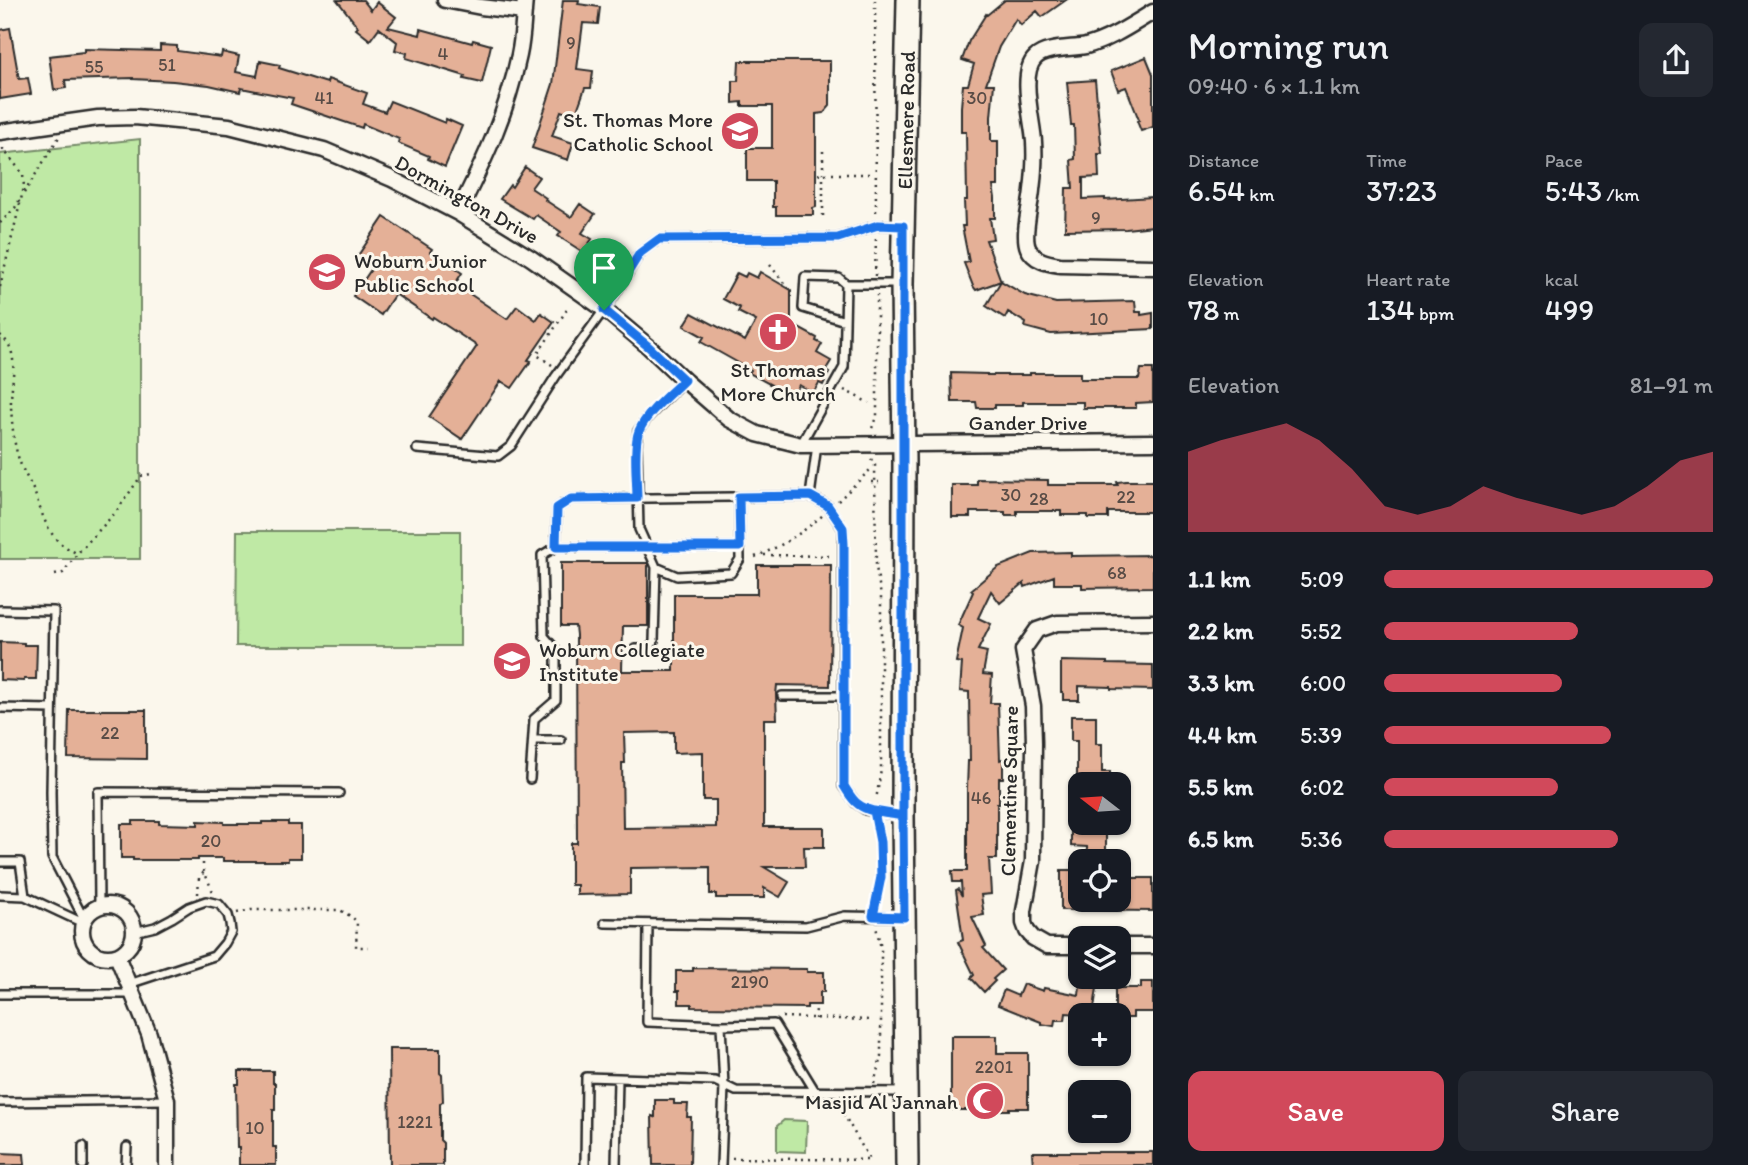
<!DOCTYPE html>
<html lang="en">
<head>
<meta charset="utf-8">
<style>
  :root { --surface:#171b24; --page:#242831; --text:#f1f3f6; --muted:#9ea1a6; --accent:#d1495b }
  body { margin:0; font-family:Itim,sans-serif; background:var(--page); color:var(--text); height:100vh; display:flex; flex-direction:column; font-size:26px; white-space:nowrap }
  * { box-sizing:border-box; margin:0 }
  p { font-size:23px; color:var(--muted) }
  .icon { flex:none; width:38px; height:38px; fill:none; stroke:currentColor; stroke-width:2; stroke-linecap:round; stroke-linejoin:round }
  .map { position:relative; flex:1; overflow:hidden }
  .panel { display:flex; flex-direction:column; background:var(--surface); width:595px }
  .panel>* { flex:none }
  .needle { width:46px; rotate:287deg }
  .fabs { position:absolute; left:1068px; top:772px; display:grid; gap:14px }
  .fabs a { display:grid; place-items:center; width:63px; height:63px; border-radius:14px; background:var(--surface); box-shadow:0 2px 5px #0004; font-size:35px }
  .pin { position:absolute; display:grid; place-items:center; width:60px; height:60px; color:#fff; margin:-72px -30px; border-radius:50% 50% 50% 0; rotate:-45deg; box-shadow:0 0 7px #0007 }
  .pin .icon { rotate:45deg }
  .round { display:grid; place-items:center; flex:none; width:74px; height:74px; border-radius:14px; background:var(--page) }
  .overview { display:flex; align-items:center; justify-content:space-between; height:119px; padding:0 35px }
  h1 { font-size:38px; font-weight:600; line-height:52px }
  .figures { display:grid; grid-template-columns:repeat(3,1fr); gap:10px; height:119px; padding:7px 35px }
  .figures div { display:grid; align-content:center }
  .figures b { font-size:30px; font-weight:600 }
  .figures small { font-size:19px; font-weight:400 }
  .figures p { font-size:19px }
  .chart { height:196px; padding:14px 35px }
  .chart p { display:flex; justify-content:space-between }
  .chart svg { width:100%; height:126px; margin-top:7px; fill:var(--accent); opacity:.7 }
  .cta { display:flex; gap:14px; margin-top:auto; padding:14px 35px }
  .cta a { flex:1; height:80px; border-radius:14px; background:var(--accent); color:#fff; font-size:28px; font-weight:600; line-height:80px; text-align:center }
  .cta a+a { background:var(--page); color:var(--text) }
  ul { padding:0 35px; list-style:none; font-size:23px }
  li { display:grid; grid-template-columns:112px 84px 1fr; align-items:center; height:52px }
  li i { height:18px; border-radius:9px; background:var(--accent) }
  main { display:flex; flex:1; min-height:0 }
  .map>svg:first-child { display:block }
  .green { fill:#bfe9a5; stroke:#758a68; stroke-width:2 }
  .building { fill:#e4b097; stroke:#2b2b2b; stroke-width:2; fill-rule:evenodd }
  .lines { fill:none; stroke-linecap:round; stroke-linejoin:round }
  .service-casing { stroke:#2b2b2b; stroke-width:12 }
  .minor-casing { stroke:#2b2b2b; stroke-width:19 }
  .secondary-casing { stroke:#2b2b2b; stroke-width:26 }
  .path { stroke:#2b2b2b; stroke-width:2.5; stroke-dasharray:2 5; stroke-linecap:butt }
  .service { stroke:#fbf7ec; stroke-width:7 }
  .minor { stroke:#fbf7ec; stroke-width:14 }
  .secondary { stroke:#fbf7ec; stroke-width:21 }
  .route-casing { stroke:#fff; stroke-width:14 }
  .route { stroke:#1a73e8; stroke-width:9 }
  .labels { text-anchor:middle; dominant-baseline:central; stroke-width:6; stroke-linejoin:round; paint-order:stroke }
  .number-label { font-size:18px; fill:#594c46 }
  .poi-label { font-size:21px; fill:#2b2b2b; stroke:#fbf7ec; text-anchor:end }
  .street-label { font-size:21px; fill:#2b2b2b; stroke:#fbf7ec }
</style>
</head>
<body>
<main>
<div class="map">
<svg width="1153" height="1165" viewBox="0 0 1153 1165">
  <rect width="100%" height="100%" fill="#fbf7ec"/>
  <filter id="ink" filterUnits="userSpaceOnUse"><feTurbulence type="fractalNoise" baseFrequency=".0143" numOctaves="2"/><feDisplacementMap in="SourceGraphic" scale="14" xChannelSelector="R" yChannelSelector="G"/><feConvolveMatrix kernelMatrix="1 2 1 2 8 2 1 2 1" color-interpolation-filters="sRGB"/></filter>
  <g filter="url(#ink)">
    <path class="green" d="M140,139V559H0V154Z
      M237,531H460V646H236Z
      M784,1120L807,1121L806,1152L777,1151V1126Z"/>
    <path class="building" d="M337,0H363L371,10L377,2L396,17L388,27L420,35L421,29L472,43L473,40L491,45L482,83L464,79L465,76L406,58L407,53L395,50L397,42L379,28L370,40L356,29L358,27Z
      M563,0H579L578,4L600,7L598,24L583,23L577,69L593,71L591,88H585L575,116L561,111L552,136L573,143L568,160L532,148L553,84Z
      M1005,0H1066L1042,17L1037,11L1021,25L1016,19L999,47L986,84H994L991,117V141H998V186H993L995,198V218H990L993,239L986,240L1001,281L1025,295L1056,303L1135,301L1136,312H1141V315L1153,313V329L1051,334L1025,327L1026,323L1008,312L1005,318L986,306L1001,281L976,290L973,286L964,263L969,262L962,226H965L964,200H967L966,132H961V107L963,85H968L974,64L962,60L969,41L986,14L987,15Z
      M10,28L19,79L28,78L31,94L0,99V30Z
      M160,45L177,46V51L221,57L222,52L239,56L236,72L257,76L260,61L280,65L279,68L327,83L328,79L367,93L363,104L385,112L390,101L445,123L446,119L462,126L445,167L428,159L429,156L398,143L399,139L363,124L362,128L291,104L293,98L241,88L240,92L209,85L173,81L133,79V78L65,80L66,88L54,90L49,56L84,52V49L160,51Z
      M1146,57L1153,74V127L1141,131L1137,121L1139,120L1126,87L1118,90L1111,71Z
      M739,61H830V106L824,113L816,114V207L813,208V215H776V207H773V181H747V148H772V106H742V102L733,103V81H738Z
      M1095,80L1102,154H1098L1099,177L1083,178V199L1105,198V200L1153,197V226L1126,229L1065,230L1066,188H1073L1071,160L1075,159L1074,125H1071L1067,82Z
      M525,167L539,177L531,188L546,198L545,200L571,217L580,204L595,214L582,233L592,239L583,252L558,236L561,232L536,215L533,219L500,199L510,185L512,187Z
      M384,217L432,249L430,252L462,273L455,284L507,319L517,306L536,320L541,313L554,322L528,360L531,361L512,388L501,381L462,439L429,417L477,346L433,317L432,319L395,294L381,315L353,296L372,268L357,257Z
      M760,272L791,290V324L817,338L816,341L822,344L817,353L831,361L825,371L829,373L823,385L819,383L813,393L799,385L794,395L788,391L786,393L749,373L751,370L701,342L704,337L684,326L692,313L745,341L756,321L738,312L740,308L723,299L737,273L745,277L747,273L757,278Z
      M1141,369H1153V402L1136,403V408H1083V402H1023V405H995V408H977L976,402H952L951,373L987,374V375H1030V373H1080V379H1139Z
      M977,479L1048,480V485H1118L1117,482L1126,481H1153V512H1108V518H1088V515H1061V511H1017V515H1005V512H970V517H952V485H977Z
      M1071,552V556L1153,555V587L1082,588V584H1054V576L1025,587L1024,583L1000,603L991,591L978,618L991,624L978,650L987,652L983,674L992,675L990,703H998L1000,760L1003,759V778H999V804H997V859H989L991,894L981,895L984,915L972,917L986,946L983,948L1003,970L993,979L995,981L984,992L971,978L974,975L958,942L963,940L956,890L958,889L962,896L961,882H953L952,871H967V788L968,761H970L969,692L960,691L962,663L956,662L963,628L958,625L973,592L971,590L998,567L1033,553Z
      M561,563H648V626H623L622,671H674V594H757V565H831L830,686L777,685L776,695L777,719H764V827H824V847H804L805,867H764L789,882L780,897L764,888V898H716V894H710V867L630,868V894L577,895V885H571V843H577L576,635L575,626H561ZM674,732V753L703,752V800H716V827L623,828L622,763H625L624,733Z
      M0,642L24,643V645H37L36,679H24V681L0,680Z
      M1061,661L1107,662V664L1153,665V690L1111,689V687L1079,686V700H1063V692H1061Z
      M69,710H146V759L68,758Z
      M1071,716H1096V744H1102V772H1110V784H1077V741H1071Z
      M133,821H159V824L198,825V821L224,822V824H262V822H288V825H301V858H288V861H223V858H198V860H133V858H121V824H133Z
      M1071,829H1104V831L1106,832V852L1087,853V847L1071,846Z
      M1061,870H1079V900H1118V878H1153V911L1061,910Z
      M693,968L807,969V972H824V992H820V1005H807V1008L692,1007V1004H679V991H676V971H693Z
      M1141,982H1153V1012H1133V1018H1118V1015H1115V988H1141Z
      M1023,984L1043,991L1044,988L1079,995L1080,985L1097,988L1093,1015L1066,1013L1065,1020H1055L1054,1026L1041,1024V1022L998,1005L1004,990L1018,996Z
      M951,1036H997V1053H1028V1108H1009V1110H951Z
      M389,1049H440V1073L442,1075L443,1101L440,1104V1140L443,1143V1165H390Z
      M239,1071H273V1083H275V1110H273V1147H276V1165H239V1148H237L236,1084H239Z
      M655,1100H674V1104H688L687,1117H691L690,1165H653L652,1116L655,1117Z
      M1032,1152H1153V1165H1033Z
      M0,1153L24,1154L25,1165H0Z"/>
    <g class="lines">
      <g class="service-casing">
        <path id="service" d="M845,321L803,308L805,277L839,278L846,284
          M801,444L844,367L846,284H901
          M817,445L810,496L828,506L843,529V786L856,803L866,810L901,816
          M417,449L498,456L511,446L556,376L614,296L640,253L659,239L838,238L878,225L902,226
          M556,547H740
          M656,567L677,576L731,573L740,559L739,497
          M0,610L54,611L51,792L52,857L84,919
          M635,649H649L654,641L656,567L639,529L637,446L638,431L648,417L684,380
          M782,696H844
          M0,708L52,709
          M533,740H561
          M530,779L534,719L556,700V650L544,636L542,555L556,547L557,508L571,499L810,496
          M0,862H20L25,896
          M0,895L25,896L83,923
          M99,905L98,792L339,793
          M605,923L806,926L845,916L901,917
          M648,924L647,1022L721,1025L774,1024L815,1091
          M129,984L214,956L225,943L231,932L230,923L228,915L219,904L206,901L189,907L172,918L155,927L134,932
          M0,994H132
          M0,1102L167,1100
          M83,1165V1146
          M126,1165L127,1147
          M585,1165L586,1077L715,1081L736,1091L905,1092
          M616,1165L618,1079
          M721,1165L724,1086L721,1025"/>
      </g>
      <g class="minor-casing">
        <path id="minor" d="M445,0L481,7L524,12
          M1153,12C1131,25 1111,39 1086,46C1072,49 1045,47 1035,58C1019,74 1033,121 1034,142C1035,157 1034,174 1032,190C1031,205 1022,234 1028,248C1034,261 1048,263 1060,265L1153,267
          M0,132L98,118L135,117L229,126L324,150L392,179L458,213L531,258L605,310L649,347L684,380L729,419L757,434L801,445L1153,442
          M458,213C485,159 507,113 519,55C523,37 523,18 525,0
          M82 931a26 26 0 1 1 52 0a26 26 0 1 1-52 0Z
          M1080,946H1047L1033,938L1027,931L1024,923V911L1033,861L1034,743L1033,706L1023,650L1037,630L1057,623L1153,622
          M1118,946H1153
          M117,956L149,1034L167,1100V1165"/>
      </g>
      <g class="secondary-casing">
        <g id="secondary">
          <path id="s1" d="M907,1165L903,816L904,460L902,284L908,0"/>
        </g>
      </g>
      <path class="path" d="M875,0L876,214
        M818,174H869
        M24,193L59,137
        M823,216V150
        M0,223L15,208L20,199
        M770,265L784,283
        M875,276L876,237
        M0,287L24,187L23,174L3,149V146
        M0,335C22,351 10,383 11,406C12,425 14,448 21,465C25,475 31,484 35,494C41,510 46,530 59,542C64,547 72,550 77,554
        M552,365L537,355L568,308
        M844,390L869,403
        M872,428L877,418V295
        M871,459L875,465L876,567L881,596V770L876,800
        M871,482H879
        M838,501L871,469
        M764,555L834,556
        M755,557C784,545 799,535 823,515
        M55,575L63,573L77,554L116,512L141,476L151,474
        M203,863V869L213,892
        M198,894L199,878L204,872
        M875,907L881,877L880,842L876,820
        M237,913L251,910H340L352,917L357,922L356,947H368
        M782,1017L870,1020
        M815,1019L816,1009
        M874,1084L881,1056V948L876,927
        M732,1158L870,1160L836,1101"/>
      <use href="#service" class="service"/>
      <use href="#minor" class="minor"/>
      <use href="#secondary" class="secondary"/>
    </g>
  </g>
  <g class="lines" filter="url(#ink)">
    <g class="route-casing">
      <path id="route" d="M604,310L649,347L684,380C670,394 646,413 639,431C633,445 637,482 637,498L571,499L557,508L556,547H740L739,497L810,496L828,506L843,528L844,544V786C848,792 852,800 858,804C869,813 889,813 903,816L904,917L873,916L881,877L880,842L874,811L903,816V226L878,225L838,238L659,239L640,253L604,310"/>
    </g>
    <use href="#route" class="route"/>
  </g>
  <defs>
    <g id="school-disc" transform="scale(2.0125)"><circle r="9.5" fill="#d1495b" stroke="#fbf7ec"/><path d="M0-5L7-2L0 1L-7-2ZM-4 1L0 2.5L4 1V4Q0 6-4 4Z" fill="#fff"/></g>
    <g id="church-disc" transform="scale(2.0125)"><circle r="9.5" fill="#d1495b" stroke="#fbf7ec"/><path d="M-1.2-6h2.4v3.5h3.3v2.4h-3.3V6h-2.4V-.1h-3.3v-2.4h3.3Z" fill="#fff"/></g>
    <g id="mosque-disc" transform="scale(2.0125)"><circle r="9.5" fill="#d1495b" stroke="#fbf7ec"/><path d="M3.5-4.9A6 6 0 1 0 3.5 4.9A5 5 0 1 1 3.5-4.9Z" fill="#fff"/></g>
  </defs>
  <g fill-rule="evenodd">
    <use href="#school-disc" x="740" y="131"/>
    <use href="#school-disc" x="327" y="272"/>
    <use href="#church-disc" x="778" y="332"/>
    <use href="#school-disc" x="512" y="661"/>
    <use href="#mosque-disc" x="985" y="1101"/>
  </g>
  <g class="labels">
    <g class="number-label">
      <text x="571" y="43">9</text>
      <text x="443" y="54">4</text>
      <text x="167" y="65">51</text>
      <text x="94" y="67">55</text>
      <text x="324" y="98">41</text>
      <text x="977" y="98">30</text>
      <text x="1096" y="218">9</text>
      <text x="1099" y="319">10</text>
      <text x="1011" y="495">30</text>
      <text x="1126" y="497">22</text>
      <text x="1039" y="499">28</text>
      <text x="1117" y="573">68</text>
      <text x="110" y="733">22</text>
      <text x="981" y="798">46</text>
      <text x="211" y="841">20</text>
      <text x="750" y="982">2190</text>
      <text x="994" y="1067">2201</text>
      <text x="415" y="1122">1221</text>
      <text x="255" y="1128">10</text>
    </g>
    <g class="poi-label">
      <text x="713" y="119">St. Thomas More<tspan x="713" dy="24">Catholic School</tspan></text>
      <text x="354" y="260" text-anchor="start">Woburn Junior<tspan x="354" dy="24">Public School</tspan></text>
      <text x="778" y="369" text-anchor="middle">St Thomas<tspan x="778" dy="24">More Church</tspan></text>
      <text x="539" y="649" text-anchor="start">Woburn Collegiate<tspan x="539" dy="24">Institute</tspan></text>
      <text x="958" y="1101">Masjid Al Jannah</text>
    </g>
    <g class="street-label">
      <text stroke="none"><textPath href="#s1" startOffset="1045">Ellesmere Road</textPath></text>
      <text transform="translate(467 199) rotate(29)">Dormington Drive</text>
      <text x="1028" y="422">Gander Drive</text>
      <text transform="translate(1009 791) rotate(-89)">Clementine Square</text>
    </g>
  </g>
</svg>
<div class="fabs">
<a><svg class="needle" viewBox="-14 -14 28 28"><path d="M0-13l5 13h-10z" fill="#e53935"/><path d="M0 13l5-13h-10z" fill="#9ea1a6"/></svg></a>
<a><svg class="icon" aria-label="locate" viewBox="0 0 24 24"><circle cx="12" cy="12" r="6"/><path d="M12 2v4M12 18v4M2 12h4M18 12h4"/></svg></a>
<a><svg class="icon" aria-label="layers" viewBox="0 0 24 24"><path d="M12 4l9 5-9 5-9-5zM3 14l9 5 9-5"/></svg></a>
<a>+</a>
<a>−</a>
</div>
<div class="pin" style="left:604px;top:310px;background:#1e9e55"><svg class="icon" aria-label="arrive" viewBox="0 0 24 24"><path d="M6 21V4h12l-3 4 3 4H6"/></svg></div>
</div>
<section class="panel">
<div class="overview"><div><h1>Morning run</h1><p>09:40 · 6 × 1.1 km</p></div><a class="round"><svg class="icon" aria-label="share" viewBox="0 0 24 24"><path d="M12 15V3M7 8l5-5 5 5M5 13v7h14v-7"/></svg></a></div>
<div class="figures">
<div><p>Distance</p><b>6.54<small> km</small></b></div>
<div><p>Time</p><b>37:23</b></div>
<div><p>Pace</p><b>5:43<small> /km</small></b></div>
</div>
<div class="figures">
<div><p>Elevation</p><b>78<small> m</small></b></div>
<div><p>Heart rate</p><b>134<small> bpm</small></b></div>
<div><p>kcal</p><b>499</b></div>
</div>
<div class="chart"><p><span>Elevation</span>81–91 m</p>
<svg viewBox="0 0 160 44" preserveAspectRatio="none"><path d="M0 44V16L10 12L20 9L30 6L40 12L50 22L60 35L70 38L80 35L90 28L100 32L110 35L120 38L130 35L140 28L150 19L160 16V44z"/></svg>
</div>
<ul>
<li><b>1.1 km</b>5:09<i style="width:100%"></i></li>
<li><b>2.2 km</b>5:52<i style="width:59%"></i></li>
<li><b>3.3 km</b>6:00<i style="width:54%"></i></li>
<li><b>4.4 km</b>5:39<i style="width:69%"></i></li>
<li><b>5.5 km</b>6:02<i style="width:53%"></i></li>
<li><b>6.5 km</b>5:36<i style="width:71%"></i></li>
</ul>
<div class="cta"><a>Save</a><a>Share</a></div>
</section>
</main>
</body>
</html>
